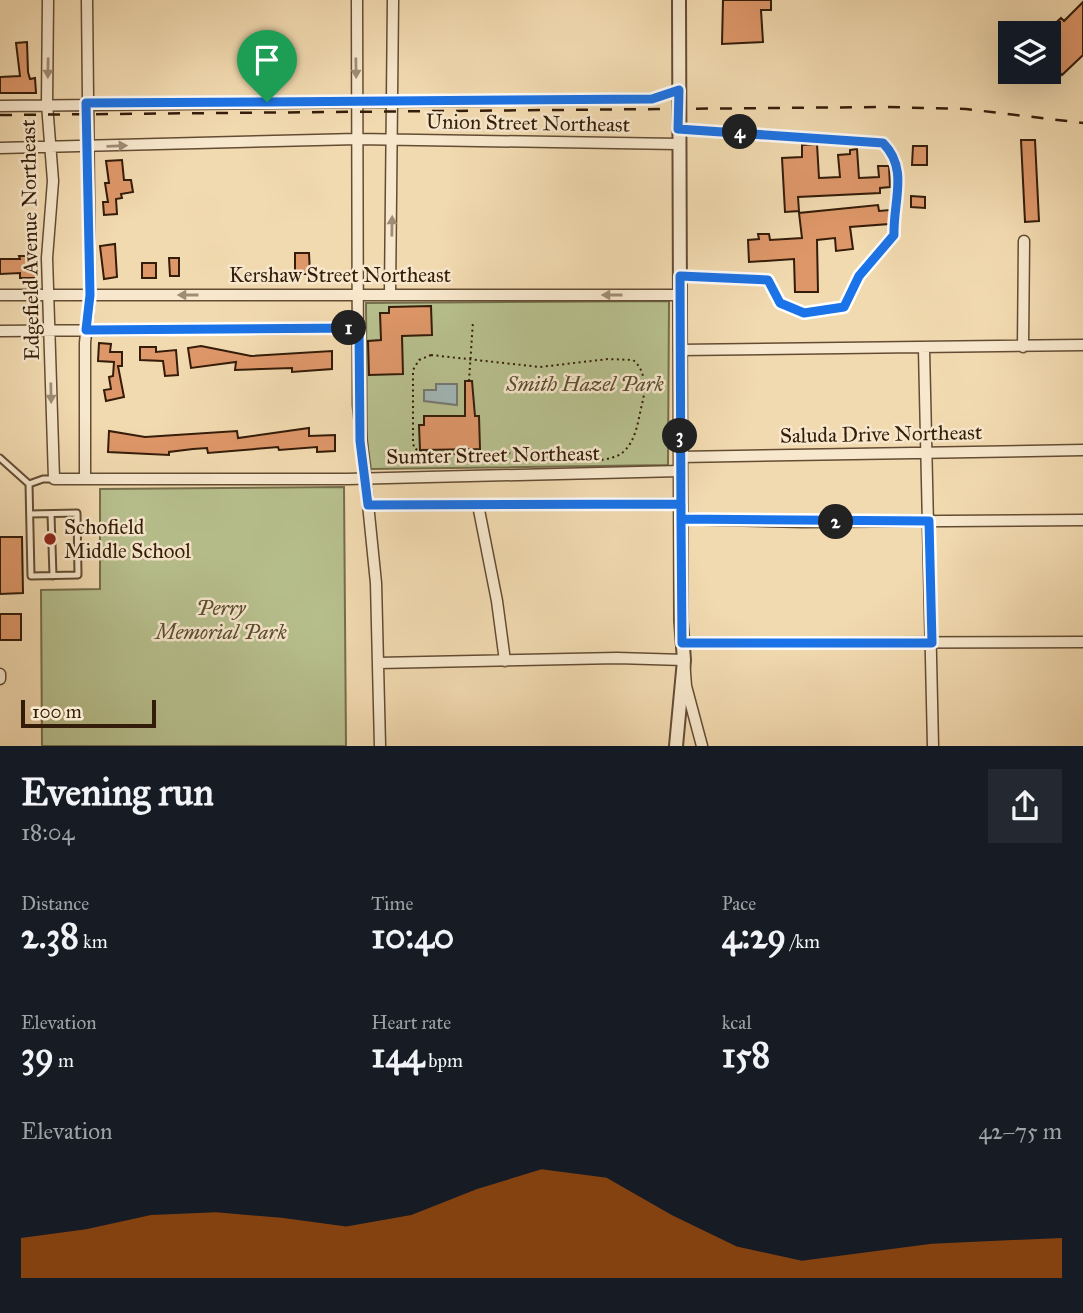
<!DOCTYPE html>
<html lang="en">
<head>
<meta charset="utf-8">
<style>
  :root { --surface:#171b24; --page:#242831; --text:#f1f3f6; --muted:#9ea1a6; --accent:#b45309 }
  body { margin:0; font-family:"IM FELL Great Primer",serif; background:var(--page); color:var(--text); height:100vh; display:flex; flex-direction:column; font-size:26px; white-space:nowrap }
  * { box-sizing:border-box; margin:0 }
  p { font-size:23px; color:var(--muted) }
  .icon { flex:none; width:38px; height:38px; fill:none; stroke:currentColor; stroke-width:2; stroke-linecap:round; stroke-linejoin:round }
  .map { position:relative; height:746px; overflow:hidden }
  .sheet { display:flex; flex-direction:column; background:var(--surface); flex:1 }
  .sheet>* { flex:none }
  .fabs { position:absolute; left:998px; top:21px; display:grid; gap:14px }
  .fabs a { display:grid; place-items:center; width:63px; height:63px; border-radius:0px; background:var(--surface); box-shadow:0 7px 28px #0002; font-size:35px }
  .scale { position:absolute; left:21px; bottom:18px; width:135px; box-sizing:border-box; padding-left:7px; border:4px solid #331c09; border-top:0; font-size:19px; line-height:24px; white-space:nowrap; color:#331c09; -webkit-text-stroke:5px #f7e7cc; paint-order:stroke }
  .pin { position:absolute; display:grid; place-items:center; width:60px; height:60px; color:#fff; margin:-72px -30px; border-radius:50% 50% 50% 0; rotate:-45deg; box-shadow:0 0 7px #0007 }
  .pin .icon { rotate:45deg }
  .km { position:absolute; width:35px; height:35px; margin:-18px; border-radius:50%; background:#222; color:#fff; font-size:19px; line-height:35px; text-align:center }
  .round { display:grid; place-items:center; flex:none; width:74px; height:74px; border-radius:0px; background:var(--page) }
  .headline { display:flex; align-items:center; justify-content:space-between; height:119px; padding:0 21px }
  h1 { font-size:38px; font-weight:700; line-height:52px }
  .stats { display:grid; grid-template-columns:repeat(3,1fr); gap:10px; height:119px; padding:7px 21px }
  .stats div { display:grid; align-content:center }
  .stats b { font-size:35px; font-weight:700 }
  .stats small { font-size:19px; font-weight:400 }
  .stats p { font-size:19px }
  .chart { height:196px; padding:14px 21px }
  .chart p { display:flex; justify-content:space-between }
  .chart svg { width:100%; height:126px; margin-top:7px; fill:var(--accent); opacity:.7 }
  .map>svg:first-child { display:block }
  .green { fill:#b7c08e; stroke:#756e4c; stroke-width:2 }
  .water { fill:#a1b7b8; stroke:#757972; stroke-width:2 }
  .building { fill:#de9769; stroke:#331c09; stroke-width:2 }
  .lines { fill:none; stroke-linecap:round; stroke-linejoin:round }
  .service-casing { stroke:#634c33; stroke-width:9 }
  .minor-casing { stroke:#634c33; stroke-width:13 }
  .tertiary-casing { stroke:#634c33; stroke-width:16 }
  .path { stroke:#331c09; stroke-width:2; stroke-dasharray:2 3.5; stroke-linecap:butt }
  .service { stroke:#f7e7cc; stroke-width:5 }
  .minor { stroke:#f7e7cc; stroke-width:10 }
  .tertiary { stroke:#f7e7cc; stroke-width:12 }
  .rail { stroke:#331c09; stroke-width:2.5; stroke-dasharray:12 12; stroke-linecap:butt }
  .oneway { fill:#9f8c74 }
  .route-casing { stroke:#fff; stroke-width:14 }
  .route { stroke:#1a73e8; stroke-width:9 }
  .poi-dot { fill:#8f2418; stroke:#f7e7cc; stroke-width:2.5 }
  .labels { text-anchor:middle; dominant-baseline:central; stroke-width:5; stroke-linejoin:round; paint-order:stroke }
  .street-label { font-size:21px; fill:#331c09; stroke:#f7e7cc }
  .park-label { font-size:21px; font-style:italic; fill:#5b4d31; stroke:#f7e7cc }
  .poi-label { font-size:21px; fill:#331c09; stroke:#f7e7cc; text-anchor:start }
</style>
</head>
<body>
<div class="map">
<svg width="1083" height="746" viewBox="0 0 1083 746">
  <rect width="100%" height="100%" fill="#f2dab0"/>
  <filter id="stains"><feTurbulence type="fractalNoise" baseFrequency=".00286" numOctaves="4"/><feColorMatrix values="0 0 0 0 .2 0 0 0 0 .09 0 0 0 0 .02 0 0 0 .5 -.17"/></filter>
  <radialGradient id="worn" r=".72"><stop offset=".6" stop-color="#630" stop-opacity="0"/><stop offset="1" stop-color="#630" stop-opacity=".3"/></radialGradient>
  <path class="green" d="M669,301L668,465L371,469L367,442L366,303Z
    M344,487L346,746H42L41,590L100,589V489Z"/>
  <path class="water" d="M436,384H457V405L424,401V390H436Z"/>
  <path class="building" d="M723,0H771V10H761L763,42L722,44Z
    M1083,2V55L1062,75L1048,61V30L1061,18L1064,21Z
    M27,42L28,72L30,79L35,78L36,93H0V77L20,76L16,43Z
    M1021,140H1035L1039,221L1025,222Z
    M817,144L819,178L840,177L838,155L850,154V150L857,149L859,178L879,177L878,166H889L890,187L880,188V193L798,197L799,211L785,212L782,158L802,157V145Z
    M913,146H927V165H912Z
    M122,160L124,180H131L133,192L121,194L122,198L116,199L117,214L104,215L103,202H108L105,183H109L106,161Z
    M911,196L925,197V208L911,207Z
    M878,205L879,211L890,210L889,224L850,227L853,249L836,251L835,238L817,240L818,292H795L794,259L749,262L748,240L759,239L758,234H769L770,240L802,238L799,213Z
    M115,244L117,277L104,279L100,246Z
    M295,253H309L310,274H295Z
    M19,256H35L36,278H20V273L0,274V259H20Z
    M169,258H179V276H170Z
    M142,263H156V278H142Z
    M431,306L432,335L402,336L403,374L369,375L368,341L381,340L380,313H389V307Z
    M99,343L111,344L110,352H122V366H118L124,397L106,401L104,390L111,389L109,377L113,376L114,362L98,361Z
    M201,346L251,356L332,351V369L292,372V368L235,370L236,362L191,368L188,348Z
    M140,347H156V352L176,350L178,375L165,376L163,361L140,360Z
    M465,381H472L475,416H479L480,449L420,450L419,425H424V416H465Z
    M309,428V436L335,435V451L317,452V447L279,450L278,447L208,453L207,448L193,449L169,452V455L108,452L109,431L145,437L237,431L238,438Z
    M0,537H22L23,593L0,594Z
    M0,614H21V640H0Z"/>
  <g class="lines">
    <g class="service-casing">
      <path id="service" d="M681,129L882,143C909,169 893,201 894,235L859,276L844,307L804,314L780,303L768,280L681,277
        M0,458L29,484
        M29,484L31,576L78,575L77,513L30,514
        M29,484L43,479H54
        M51,514L53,576"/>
    </g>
    <g class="minor-casing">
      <path id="minor" d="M48,0L47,104L53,181L47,258L54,479H347L680,471
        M357,0L358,405L376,583L380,746
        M0,106L652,99L679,90
        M0,148L357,139L678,144
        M390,294L393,0
        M0,295H680
        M0,331L359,328
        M1023,347L1024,241
        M924,349L933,746
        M679,350L1083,345
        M680,457L1083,450
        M85,479V343L90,295L87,0
        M368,505L681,504
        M478,505L497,601L505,661
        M681,519L803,522L1083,520
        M682,643L1083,642
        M378,663L617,658L684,660L686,686L702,746
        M0,674V679"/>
    </g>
    <g class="tertiary-casing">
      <path id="tertiary" d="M676,746L684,660L681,621L679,0"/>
    </g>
    <path class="path" d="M431,355L540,367L608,359L633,360C646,370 646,390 642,404C638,421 636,442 622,453C602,469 531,454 505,453C477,452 446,457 419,451L414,448L413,441V370L419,360Z
      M469,381L473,321"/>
    <use href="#service" class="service"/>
    <use href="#minor" class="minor"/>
    <use href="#tertiary" class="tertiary"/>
    <path class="rail" d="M0,115L885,107L966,109L1083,123"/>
  </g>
  <defs><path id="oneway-solid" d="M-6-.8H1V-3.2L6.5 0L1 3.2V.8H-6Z" transform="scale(1.75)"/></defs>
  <g class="oneway">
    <use href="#oneway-solid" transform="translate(48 68) rotate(91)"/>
    <use href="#oneway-solid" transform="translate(356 68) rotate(89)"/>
    <use href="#oneway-solid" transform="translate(117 146) rotate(-2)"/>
    <use href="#oneway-solid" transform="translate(392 226) rotate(-89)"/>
    <use href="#oneway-solid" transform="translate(188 295) rotate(-180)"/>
    <use href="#oneway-solid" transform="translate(612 295) rotate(180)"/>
    <use href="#oneway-solid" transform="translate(51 393) rotate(89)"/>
  </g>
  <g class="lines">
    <g class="route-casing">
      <path id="route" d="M267,102L86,103L90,295L86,330L359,328L360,441L368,505L681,504V519L929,521L932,643H682L681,519C681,438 681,357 680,276L768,280L780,303L804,313L844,307L859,276L894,235C893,201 909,169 883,143L678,129L679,90L652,99L267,102"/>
    </g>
    <use href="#route" class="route"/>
  </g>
  <circle class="poi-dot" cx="50" cy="539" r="7"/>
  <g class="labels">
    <g class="street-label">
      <text transform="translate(528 123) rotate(1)">Union Street Northeast</text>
      <text transform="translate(30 240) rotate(-91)">Edgefield Avenue Northeast</text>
      <text x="340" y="275">Kershaw Street Northeast</text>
      <text transform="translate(881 434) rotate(-1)">Saluda Drive Northeast</text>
      <text transform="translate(493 455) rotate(-1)">Sumter Street Northeast</text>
    </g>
    <g class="park-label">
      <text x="585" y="384">Smith Hazel Park</text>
      <text x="221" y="608">Perry<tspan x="221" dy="24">Memorial Park</tspan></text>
    </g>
    <g class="poi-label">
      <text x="64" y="527">Schofield<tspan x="64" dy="24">Middle School</tspan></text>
    </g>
  </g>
  <rect width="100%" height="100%" filter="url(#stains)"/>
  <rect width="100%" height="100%" fill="url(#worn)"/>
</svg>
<div class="fabs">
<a><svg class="icon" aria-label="layers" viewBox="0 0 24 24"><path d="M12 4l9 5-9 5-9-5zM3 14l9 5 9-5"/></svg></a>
</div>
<div class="scale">100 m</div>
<div class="pin" style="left:267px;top:102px;background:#1e9e55"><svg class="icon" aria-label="arrive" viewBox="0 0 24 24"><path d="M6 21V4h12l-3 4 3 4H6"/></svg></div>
<b class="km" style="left:349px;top:328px">1</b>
<b class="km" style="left:836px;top:522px">2</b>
<b class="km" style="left:680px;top:436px">3</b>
<b class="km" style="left:740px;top:132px">4</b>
</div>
<section class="sheet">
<div class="headline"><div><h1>Evening run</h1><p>18:04</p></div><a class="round"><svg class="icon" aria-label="share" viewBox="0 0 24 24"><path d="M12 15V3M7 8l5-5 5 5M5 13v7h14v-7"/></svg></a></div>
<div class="stats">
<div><p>Distance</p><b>2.38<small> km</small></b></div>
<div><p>Time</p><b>10:40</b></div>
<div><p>Pace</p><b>4:29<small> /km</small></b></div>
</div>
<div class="stats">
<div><p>Elevation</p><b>39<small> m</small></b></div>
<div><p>Heart rate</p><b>144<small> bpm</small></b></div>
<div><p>kcal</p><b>158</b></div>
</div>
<div class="chart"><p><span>Elevation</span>42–75 m</p>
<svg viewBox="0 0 160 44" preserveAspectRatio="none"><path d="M0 44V30L10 27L20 22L30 21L40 23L50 26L60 22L70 13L80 6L90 9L100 22L110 33L120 38L130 35L140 32L150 31L160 30V44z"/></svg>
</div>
</section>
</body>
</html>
